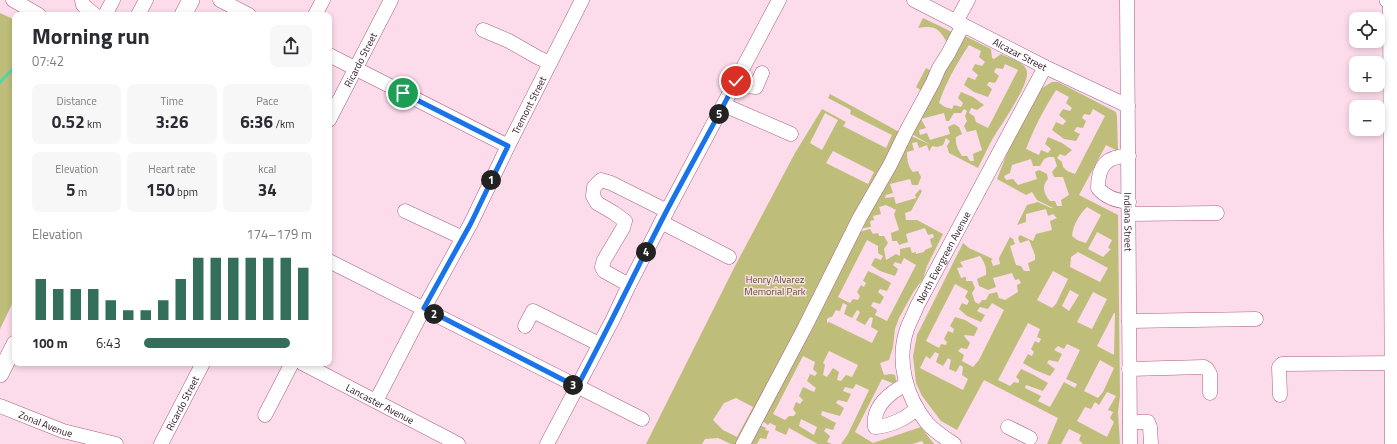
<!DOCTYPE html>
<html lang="en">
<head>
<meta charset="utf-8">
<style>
  :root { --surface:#fff; --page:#f7f7f7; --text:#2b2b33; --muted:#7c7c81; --accent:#336f5a }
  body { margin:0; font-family:"Titillium Web",sans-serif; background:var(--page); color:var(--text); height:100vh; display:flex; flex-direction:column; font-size:15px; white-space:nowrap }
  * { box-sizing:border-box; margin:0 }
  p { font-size:13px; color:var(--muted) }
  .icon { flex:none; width:22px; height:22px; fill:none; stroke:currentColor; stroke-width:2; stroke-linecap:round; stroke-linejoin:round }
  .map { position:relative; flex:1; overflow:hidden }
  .side { position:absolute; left:12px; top:12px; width:320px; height:354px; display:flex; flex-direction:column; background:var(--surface); border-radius:8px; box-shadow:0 2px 6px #0003 }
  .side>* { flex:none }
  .controls { position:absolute; left:1349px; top:12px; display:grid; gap:8px }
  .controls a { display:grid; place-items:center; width:36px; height:36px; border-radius:8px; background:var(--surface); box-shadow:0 2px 6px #0003; font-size:20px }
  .pin { position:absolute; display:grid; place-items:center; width:34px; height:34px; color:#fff; margin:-17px; border:2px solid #fff; border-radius:50%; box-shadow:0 1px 4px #0007 }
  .km { position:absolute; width:20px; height:20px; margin:-10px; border-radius:50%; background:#222; color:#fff; font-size:11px; line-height:20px; text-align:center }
  .round { display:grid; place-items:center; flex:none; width:42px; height:42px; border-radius:8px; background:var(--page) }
  .overview { display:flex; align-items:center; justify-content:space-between; height:68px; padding:0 20px }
  h1 { font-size:22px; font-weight:700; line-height:30px }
  .metrics { display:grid; grid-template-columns:repeat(3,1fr); gap:6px; height:68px; padding:4px 20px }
  .metrics div { display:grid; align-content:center; border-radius:8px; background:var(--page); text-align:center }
  .metrics b { font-size:17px; font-weight:700 }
  .metrics small { font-size:11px; font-weight:400 }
  .metrics p { font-size:11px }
  .chart { height:112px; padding:8px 20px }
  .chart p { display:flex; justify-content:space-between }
  .chart svg { width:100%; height:72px; margin-top:4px; stroke:var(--accent); stroke-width:6 }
  ul { padding:0 20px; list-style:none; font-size:13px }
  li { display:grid; grid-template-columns:64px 48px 1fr; align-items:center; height:30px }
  li i { height:10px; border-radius:5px; background:var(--accent) }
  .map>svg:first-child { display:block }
  .green { fill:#bebe7a; fill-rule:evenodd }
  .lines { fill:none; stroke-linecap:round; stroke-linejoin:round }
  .stream { stroke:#4ed8ac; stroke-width:3 }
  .minor-casing { stroke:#a66084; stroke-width:15 }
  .major-casing { stroke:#a66084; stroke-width:18 }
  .minor { stroke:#fff; stroke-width:14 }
  .major { stroke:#fff; stroke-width:17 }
  .route-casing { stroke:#fff; stroke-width:8 }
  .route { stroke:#1a73e8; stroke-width:5 }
  .labels { text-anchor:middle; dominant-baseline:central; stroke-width:3; stroke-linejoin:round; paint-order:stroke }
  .street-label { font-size:10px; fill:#2e1221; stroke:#fcdbea }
  .park-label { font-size:10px; fill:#565628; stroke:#fcdbea }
</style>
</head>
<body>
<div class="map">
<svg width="1397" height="444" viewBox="0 0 1397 444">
  <rect width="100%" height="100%" fill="#fcdbea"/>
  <path class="green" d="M0,13L15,20V298L0,329Z
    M923,18L954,33L948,45C940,29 936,25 918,28Z
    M959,33L991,49L992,58L994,59L1001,54C1009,58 1026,62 1027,72C1029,85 1001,125 993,138C988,147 983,158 978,168L949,153L947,146L950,141L946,138L943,145L937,147L932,146L930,150L929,151L927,145L919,148L917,142L912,143L914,150L907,152C907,159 908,167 913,172L918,171L921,177L918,185H912L910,179L890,184L893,193L886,195L885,198L894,197L896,204L916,198L915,195L920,189L922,191L911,211L905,213L906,220H917L943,234L927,266L923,279L914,291L899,318L895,329L893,347L889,360L880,363L884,375L891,374L895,375L897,385L882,379L855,432L873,443L921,427L934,444H924L922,441L912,444H841L848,434L869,390L856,384L853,389L845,387L843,391L851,394L847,402L838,400L836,403L844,408L840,416L822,411L821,415L836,423L833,430L826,428L824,431L830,436L827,442L832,444H818L789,428L786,435L775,430L776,426L770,423L768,425L759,419L859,232L870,229L873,234L878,233L879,236H884L888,243L884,249L886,260L896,254L900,256V249L910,247L912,253L916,252V254L924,252L925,250L932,247L930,239L934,237L933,234L928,235L925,228L906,234L908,242L899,245L897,241H892L891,233L899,230L894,214L896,210L886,205L879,207L881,214L873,216L874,220L870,221L871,227L857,229L907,134L931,145L908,132ZM969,45L981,51L979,57L985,62L982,66L975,64L972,70L978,75L975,80L968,77L964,85L974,92L988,97L992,89L987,85L989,82L995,83L999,76L994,72L996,68L1003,69L1005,64L1018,70L988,128L976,122L974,116L969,113L971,108L977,110L984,105L973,97L961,92L958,98L963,103L961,107L954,105L952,109L945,107L939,103C946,82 957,63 969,45ZM964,109L967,111L965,116L967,121L964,126L967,132L976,130L982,150L973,154L974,161H970L967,156H962C958,150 955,144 956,137L962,134L959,127L954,124L948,127L950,134L930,140L927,133L920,135L919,130L926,128L921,119L944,113L946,121H949L954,113H961ZM867,240L878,246V253L883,256L881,260L875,258L871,265L880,271L895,276L898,269L893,265L895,262L901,264L904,258L916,265L887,321L875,315L877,310L871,306L873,302L880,304L884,297L878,292L880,289L887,291L891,283L877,275L868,271L863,281L866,283L864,287L861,285L857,292L860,296L858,300L853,299L850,303L838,297ZM843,303L847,305L844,314L852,318L857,310L860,312L856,320L865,325L870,317L873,318L871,327L878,331L872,343L829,322L827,323V319L830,317H832L836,310L840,311ZM829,351L858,365L852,377L846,375L841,381L837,380L839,372L833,368L827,377L823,375L825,365L823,363ZM803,356L815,362L813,369L817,373L815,376L810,374L807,381L816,388L814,392L803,387L799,396L803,400L800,404L796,402L793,409L796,413L794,416H789L785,420L773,414ZM801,419L817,427L814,435L799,426Z
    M926,68L933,72L923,92L916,87Z
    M1052,82H1058L1116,112L1117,117L1118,151L1106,145L1079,195L1118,215L1120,396L1118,412L1120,444H1083L1079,440L1081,435L1069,429L1061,444H1047L1058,418L984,380L957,430L941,421L922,396L916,383L913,356L917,335L963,243L969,248L993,259L991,260L993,266L1000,264L999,258L1010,237L1013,239L1015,244L1010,246L1016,265L1021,266L1024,271H1030L1028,263L1035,260V255L1029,240L1020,243L1018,238L1020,235L1033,241L1036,234L1052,230L1050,221L1057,218L1053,214L1048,216L1046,209L1026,214V222L1017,225L1027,205L1038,202L1051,208H1053L1037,200L1032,192L1026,195L997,179L1010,146L1042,88ZM1056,90L1069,97L1066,103L1072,108L1070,111L1063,109L1059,115L1066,121L1063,125L1056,122L1052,130L1064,139L1076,141L1080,134L1074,131L1077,127L1083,128L1086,121L1082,118L1084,114L1090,115L1093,109L1105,116L1075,174L1067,171L1063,167L1062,162L1057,158L1060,154L1065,156L1072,150L1062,143L1048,137L1045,144L1051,149L1048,153L1041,150L1039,155L1026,149C1034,128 1044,109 1056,90ZM1049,157H1054L1057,166L1052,172L1054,177H1063L1069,195L1061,200L1062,206H1057L1055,201H1050C1044,194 1041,186 1048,179L1047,174L1039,170L1035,172L1037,179L1018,185L1013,179L1006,180L1004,176L1010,173L1012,165L1031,159L1033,166H1040L1044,159ZM1087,207L1101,215L1086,243L1077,240L1072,236C1073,225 1079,215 1087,207ZM1097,232L1112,240L1108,248L1111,249L1103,257L1088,249ZM1078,252L1108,268L1100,282L1070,267L1071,257ZM980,256C984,261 987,268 986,275L977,279L979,286L988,290L996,287L993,278L1012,273L1015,280L1019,279L1021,283L1017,285L1018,292L1005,300L999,298L997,292L989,294L986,300H982L979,304L975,302L972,293L975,288L972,281H966V277L961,278L957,268L963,267L960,262ZM1053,271L1068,279L1056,304L1052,308L1037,300ZM955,284L968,291L965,297L969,301L967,305L962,303L959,309L967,316L981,322L985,315L977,311L980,307L988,309L992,303L1004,310L979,360L973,367L962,361L964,355L958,351L961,348L967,349L970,343L964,336L965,335L974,336L978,328L965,320L955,317L950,326L954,329L953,333L948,331L944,339L947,342L946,345L941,344L939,348L926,341ZM1070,290L1079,295L1069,311L1062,306ZM1093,292L1107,299L1092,329L1077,322ZM1114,313H1115L1114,355L1097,346ZM1028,323L1040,329L1037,337L1041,339L1039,343L1035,341L1031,349L1034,352L1032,356L1028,354L1023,363L1035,370L1050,376L1055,369L1047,363L1049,360L1058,362L1062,354L1054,350L1058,346L1064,349L1067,344L1080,350L1066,379L1077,384L1075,388L1064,382L1050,407L1038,401L1041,396L1025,388L1026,385L1043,391L1048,383L1032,374L1021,369L1016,377L1019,380V382L1018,383L1014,382L1010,386L998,380ZM935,352L939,354L936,362L943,366L948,358L951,360L949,369L956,372L960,365L963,367L962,375L968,379L963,390L920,368L926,356L930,359ZM1100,360L1114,368L1103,392L1098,398L1084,391ZM1107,392L1116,396L1108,410L1113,412L1110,418L1114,422L1107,437L1077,421L1085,407L1091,409L1095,402L1099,405Z
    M830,94L901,133L741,444H731L718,438L705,439L702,444H646L734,268L795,153L822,109L846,122L843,126L886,148L892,135L850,114L851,110L828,98ZM825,113L838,120L822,150L810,143ZM833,151L874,172L868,184L826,163ZM736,398L753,407L737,437L723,430L713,420L724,403Z
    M760,425L766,428L765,430L769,431L766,439L760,438L757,444H746Z"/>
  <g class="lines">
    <path class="stream" d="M0,82L15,67"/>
    <g class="minor-casing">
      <g id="minor">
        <path d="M13,0L39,15"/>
        <path d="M82,0L83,5L95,15"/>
        <path d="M220,0L249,15"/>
        <path id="s1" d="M914,0L1045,67L1128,106"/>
        <path id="s2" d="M1127,0L1130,444"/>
        <path d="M1390,1L1392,444"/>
        <path d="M105,15L113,0"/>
        <path d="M138,15L146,0"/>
        <path d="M315,15L323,0"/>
        <path d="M956,22L968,0"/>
        <path d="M483,30L509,41L537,57L550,63"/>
        <path d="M329,55L508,146"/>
        <path d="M736,81L747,86L756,87L762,73"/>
        <path d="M724,105L791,134"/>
        <path id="s3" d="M329,120L391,0"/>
        <path d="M1129,156C1106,156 1098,166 1098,188C1106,198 1117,201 1129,202"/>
        <path d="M405,211L463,238"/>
        <path d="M1129,214L1217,213"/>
        <path d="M661,222L729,257"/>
        <path d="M329,261L642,419"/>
        <path d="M629,285L604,271L602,267L604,260L623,228L625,221L614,213L597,203L593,196L594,187L601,180L611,183L667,211"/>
        <path d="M1129,321L1256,319"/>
        <path d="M525,326L533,311L599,344"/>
        <path id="s4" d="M302,363L458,444"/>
        <path d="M1129,369L1204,367L1207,369L1210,374V393"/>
        <path d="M906,384C890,393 872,406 875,427C890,426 906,419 917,408"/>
        <path d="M1280,395L1279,367L1282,364L1397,363"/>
        <path id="s5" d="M376,401L424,308L471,223L508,146L582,0"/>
        <path id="s6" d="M0,406L63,431L116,444"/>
        <path d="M265,415L292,363"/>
        <path d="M1130,422H1148L1150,427L1151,444"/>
        <path d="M1008,427L1030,438"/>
        <path id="s7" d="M161,444L203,363"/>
        <path d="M547,444L613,319L629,285L667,211L779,0"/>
        <path d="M743,444L805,327L860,217L890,165L906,132L933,82L939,68L948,54L963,25"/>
        <path id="s8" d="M954,444C945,438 935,432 927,423C906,397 896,361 907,329C910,321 914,314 917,306L1045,67"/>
      </g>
    </g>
    <g class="major-casing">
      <path id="major" d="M1388,0L1397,3
        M183,15L191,0
        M0,374L15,344"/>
    </g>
    <use href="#minor" class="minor"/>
    <use href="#major" class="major"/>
  </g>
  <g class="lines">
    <g class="route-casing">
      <path id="route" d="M403,93L508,146L471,223L424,308L577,387C608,329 636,270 666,212C689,168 714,125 736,81"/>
    </g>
    <use href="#route" class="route"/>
  </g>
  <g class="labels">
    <g class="street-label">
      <text stroke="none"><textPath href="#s1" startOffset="119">Alcazar Street</textPath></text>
      <text stroke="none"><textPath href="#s3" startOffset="68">Ricardo Street</textPath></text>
      <text stroke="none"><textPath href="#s5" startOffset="333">Tremont Street</textPath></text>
      <text stroke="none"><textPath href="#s2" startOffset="222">Indiana Street</textPath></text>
      <text stroke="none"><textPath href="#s8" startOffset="215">North Evergreen Avenue</textPath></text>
      <text stroke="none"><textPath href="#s7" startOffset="46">Ricardo Street</textPath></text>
      <text stroke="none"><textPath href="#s4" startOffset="88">Lancaster Avenue</textPath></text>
      <text stroke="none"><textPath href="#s6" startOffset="49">Zonal Avenue</textPath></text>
    </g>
    <g class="park-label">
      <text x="775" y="279">Henry Alvarez<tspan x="775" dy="12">Memorial Park</tspan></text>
    </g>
  </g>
</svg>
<div class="controls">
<a><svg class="icon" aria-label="locate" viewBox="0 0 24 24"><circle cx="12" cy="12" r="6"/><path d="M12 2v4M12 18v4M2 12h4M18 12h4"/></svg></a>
<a>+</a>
<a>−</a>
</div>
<div class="pin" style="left:403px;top:93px;background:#1e9e55"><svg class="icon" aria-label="arrive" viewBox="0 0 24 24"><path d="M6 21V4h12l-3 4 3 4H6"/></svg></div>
<div class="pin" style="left:736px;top:81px;background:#d93025"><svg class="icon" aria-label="check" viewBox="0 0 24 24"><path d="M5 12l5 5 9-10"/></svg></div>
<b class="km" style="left:491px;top:180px">1</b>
<b class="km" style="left:434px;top:314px">2</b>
<b class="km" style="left:573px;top:385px">3</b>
<b class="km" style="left:646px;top:252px">4</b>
<b class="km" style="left:719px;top:114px">5</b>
<section class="side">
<div class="overview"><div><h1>Morning run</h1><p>07:42</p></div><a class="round"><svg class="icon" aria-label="share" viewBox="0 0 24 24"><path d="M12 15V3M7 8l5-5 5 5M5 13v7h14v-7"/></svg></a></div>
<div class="metrics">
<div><p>Distance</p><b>0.52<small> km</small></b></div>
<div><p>Time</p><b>3:26</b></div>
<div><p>Pace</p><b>6:36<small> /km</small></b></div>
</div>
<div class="metrics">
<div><p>Elevation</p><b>5<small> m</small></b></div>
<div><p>Heart rate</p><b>150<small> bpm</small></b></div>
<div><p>kcal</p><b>34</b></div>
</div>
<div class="chart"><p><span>Elevation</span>174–179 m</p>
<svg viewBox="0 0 160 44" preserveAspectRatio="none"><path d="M5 44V19M15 44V25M25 44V25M35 44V25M45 44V32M55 44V38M65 44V38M75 44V32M85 44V19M95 44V6M105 44V6M115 44V6M125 44V6M135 44V6M145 44V6M155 44V12"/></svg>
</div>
<ul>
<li><b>100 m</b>6:43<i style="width:87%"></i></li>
</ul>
</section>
</div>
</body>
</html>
